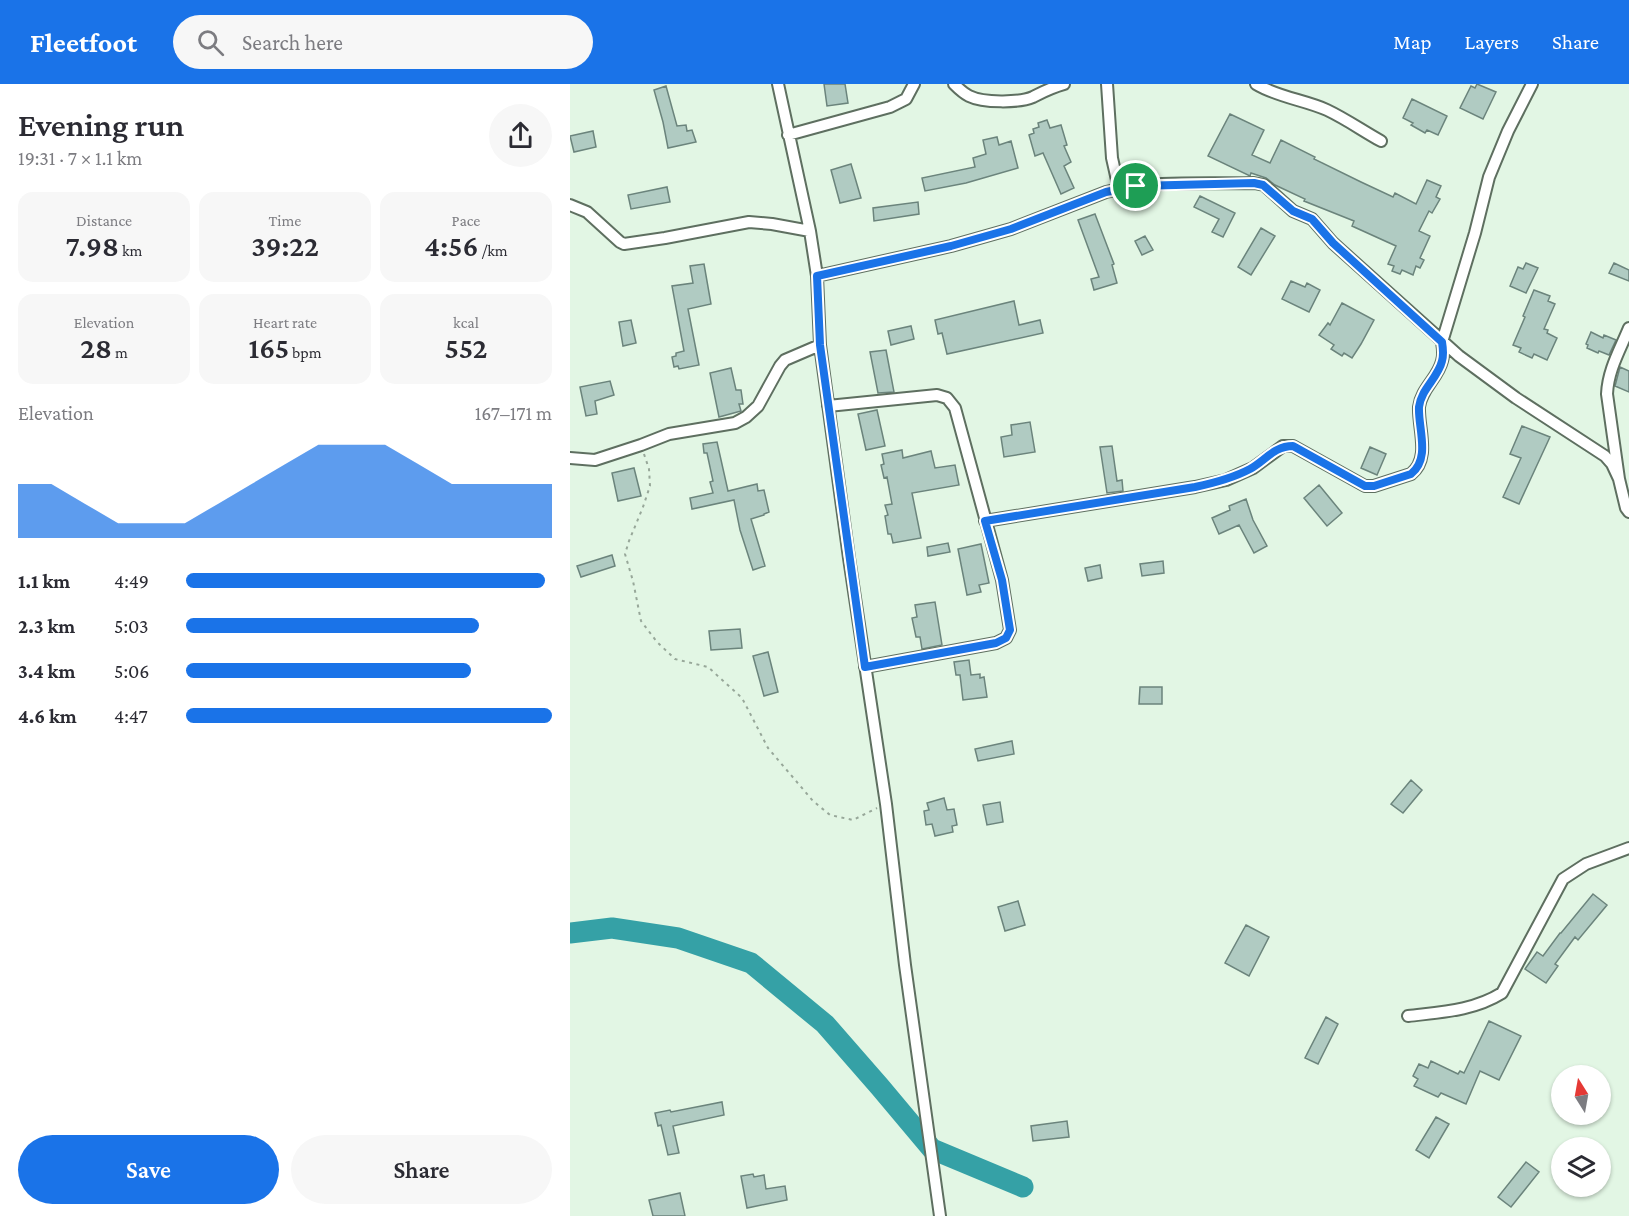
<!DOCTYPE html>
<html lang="en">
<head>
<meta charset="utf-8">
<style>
  :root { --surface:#fff; --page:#f7f7f7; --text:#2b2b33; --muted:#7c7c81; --accent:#1a73e8 }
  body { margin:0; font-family:"Crimson Pro",serif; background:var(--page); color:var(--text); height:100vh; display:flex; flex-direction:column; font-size:22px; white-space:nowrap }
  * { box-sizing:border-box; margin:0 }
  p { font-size:20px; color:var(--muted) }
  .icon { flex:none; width:33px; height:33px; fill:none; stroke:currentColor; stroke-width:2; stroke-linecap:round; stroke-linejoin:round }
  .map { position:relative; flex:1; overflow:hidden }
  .panel { display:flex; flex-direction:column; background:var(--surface); width:570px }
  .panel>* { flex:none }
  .needle { width:39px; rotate:349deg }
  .tools { position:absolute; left:981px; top:981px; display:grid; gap:12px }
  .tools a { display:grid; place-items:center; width:60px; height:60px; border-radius:50%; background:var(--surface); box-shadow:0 2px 4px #0004; font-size:30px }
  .pin { position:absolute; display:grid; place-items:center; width:51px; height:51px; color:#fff; margin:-26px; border:3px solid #fff; border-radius:50%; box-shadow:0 2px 6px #0007 }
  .round { display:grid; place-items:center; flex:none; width:63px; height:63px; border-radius:32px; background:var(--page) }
  .head { display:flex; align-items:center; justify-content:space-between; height:102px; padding:0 18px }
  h1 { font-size:33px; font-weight:600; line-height:45px }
  .stats { display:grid; grid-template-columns:repeat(3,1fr); gap:9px; height:102px; padding:6px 18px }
  .stats div { display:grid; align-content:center; border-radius:15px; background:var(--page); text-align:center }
  .stats b { font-size:30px; font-weight:600 }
  .stats small { font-size:16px; font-weight:400 }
  .stats p { font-size:16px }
  .chart { height:168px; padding:12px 18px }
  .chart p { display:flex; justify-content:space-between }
  .chart svg { width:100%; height:108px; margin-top:6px; fill:var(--accent); opacity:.7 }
  .button { display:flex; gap:12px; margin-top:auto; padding:12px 18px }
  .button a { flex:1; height:69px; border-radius:36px; background:var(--accent); color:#fff; font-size:24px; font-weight:600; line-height:69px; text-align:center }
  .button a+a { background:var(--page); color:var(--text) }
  ul { padding:0 18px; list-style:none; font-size:20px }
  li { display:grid; grid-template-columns:96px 72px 1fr; align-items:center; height:45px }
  li i { height:15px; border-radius:8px; background:var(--accent) }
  header { display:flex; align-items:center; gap:36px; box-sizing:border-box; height:84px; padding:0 30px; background:var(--accent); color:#fff }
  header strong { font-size:28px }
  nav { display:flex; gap:33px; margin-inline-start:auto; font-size:21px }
  .search { width:420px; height:54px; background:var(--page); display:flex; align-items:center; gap:15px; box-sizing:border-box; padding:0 21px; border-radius:33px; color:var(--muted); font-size:22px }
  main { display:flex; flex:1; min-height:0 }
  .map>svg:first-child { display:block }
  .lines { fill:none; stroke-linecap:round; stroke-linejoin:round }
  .river { stroke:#35a1a6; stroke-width:21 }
  .building { fill:#b0cbc2; stroke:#6b847c; stroke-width:1.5 }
  .minor-casing { stroke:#5e6f60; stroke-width:14 }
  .path { stroke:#97a799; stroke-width:2; stroke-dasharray:3 4.5; stroke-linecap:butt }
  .minor { stroke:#fff; stroke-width:10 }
  .route-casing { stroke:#fff; stroke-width:12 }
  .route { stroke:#1a73e8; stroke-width:8 }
</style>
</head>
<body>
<header>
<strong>Fleetfoot</strong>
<div class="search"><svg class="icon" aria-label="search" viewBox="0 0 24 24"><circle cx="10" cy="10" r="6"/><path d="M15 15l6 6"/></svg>Search here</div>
<nav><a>Map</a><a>Layers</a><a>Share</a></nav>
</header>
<main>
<section class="panel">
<div class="head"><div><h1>Evening run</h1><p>19:31 · 7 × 1.1 km</p></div><a class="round"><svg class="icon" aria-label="share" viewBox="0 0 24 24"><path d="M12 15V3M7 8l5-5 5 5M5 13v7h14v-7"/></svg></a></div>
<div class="stats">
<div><p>Distance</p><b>7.98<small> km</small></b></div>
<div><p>Time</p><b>39:22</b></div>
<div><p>Pace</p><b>4:56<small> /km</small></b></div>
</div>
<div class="stats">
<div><p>Elevation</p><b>28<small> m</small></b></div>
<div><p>Heart rate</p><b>165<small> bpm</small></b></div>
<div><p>kcal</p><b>552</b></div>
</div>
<div class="chart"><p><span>Elevation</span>167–171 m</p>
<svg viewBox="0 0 160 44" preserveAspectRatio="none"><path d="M0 44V22L10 22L20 30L30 38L40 38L50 38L60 30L70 22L80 14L90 6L100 6L110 6L120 14L130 22L140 22L150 22L160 22V44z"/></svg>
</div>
<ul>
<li><b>1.1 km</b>4:49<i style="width:98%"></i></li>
<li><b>2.3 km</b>5:03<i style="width:80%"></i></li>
<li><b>3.4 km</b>5:06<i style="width:78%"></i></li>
<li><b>4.6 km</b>4:47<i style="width:100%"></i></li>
</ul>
<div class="button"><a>Save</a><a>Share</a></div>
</section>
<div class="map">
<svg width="1059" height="1132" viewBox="0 0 1059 1132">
  <rect width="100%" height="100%" fill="#e2f6e4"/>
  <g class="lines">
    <path class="river" d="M0,849L42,844L108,854L181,879L255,940L310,1003L362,1065L453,1103"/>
  </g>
  <path class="building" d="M254,0H275L278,19L257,22Z
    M907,0L926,8L913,35L890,24L901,2L905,4Z
    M96,2L107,42L116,41L117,47L122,46L126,58L98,64L93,38L84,6Z
    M842,15L877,32L868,51L857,46L855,49L841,41L843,39L833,34Z
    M660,30L694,46L682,71L700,79L711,56L745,73L744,75L791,98L823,113L825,109L846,120L857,96L871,102L866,113L870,115L862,129L859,127L849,147L860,152L850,174L854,176L850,184L846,182L843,191L832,186L830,190L822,187L824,182L818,180L826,162L782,142L784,137L734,117L735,115L705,101L696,94L681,89L680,92L638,72Z
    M477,36L480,44L491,41L497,61L494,62L501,78L494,82L504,104L491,110L473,69L465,72L459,51L464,49L463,45L469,43L468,39Z
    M23,47L26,63L4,68L0,52Z
    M427,53L429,61L441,57L448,84L396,99L355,107L352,94L405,83L403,74L416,70L413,56Z
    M281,80L291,114L270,119L261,86Z
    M97,103L100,118L61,125L58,111Z
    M630,112L665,129L653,153L642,148L649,135L624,123Z
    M348,118L349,130L304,137L303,124Z
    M525,130L544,180L542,181L547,199L524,206L521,195L529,193L508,136Z
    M691,144L705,152L681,191L668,183Z
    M575,152L583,166L572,171L565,157Z
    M956,179L968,184L956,209L940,202L948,183L953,185Z
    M1044,179L1059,186V197L1039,189Z
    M134,180L141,220L118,225L129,281L109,285L108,282L104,283L102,273L106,272V269L114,267L102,202L123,199L120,182Z
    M721,197L735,203L737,199L750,206L739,228L712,215Z
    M964,206L980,212L978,217L985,220L974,245L978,246L977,249L987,254L977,276L964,270L962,274L949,268L951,264L943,261L955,233L953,232Z
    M444,217L449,241L470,236L473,249L377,270L372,249L368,250L365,236Z
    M772,219L804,236L791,260L782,274L774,269L772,272L761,265L764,261L749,251L758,239L760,241Z
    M61,236L66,259L53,262L49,238Z
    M341,242L344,255L321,261L318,247Z
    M1021,248L1033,254L1034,251L1046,256L1039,271L1029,267L1028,269L1017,264L1018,261L1016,260Z
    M316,266L324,308L308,309L300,268Z
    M1050,283L1059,287V308L1045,302Z
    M161,284L166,306H171L173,320H169L171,327L149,333L140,289Z
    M40,297L44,311L25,317L27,330L16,332L10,303Z
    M307,326L315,362L296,366L288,330Z
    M460,338L465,368L434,373L431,353L442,351L441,341Z
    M952,342L980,353L949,420L933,413L951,374L940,370Z
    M147,358L158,407L187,400L188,407L194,406L199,428L194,430V431L181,435L195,482L183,486L170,446L164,416L122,425L120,414L143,409L140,398L143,397L137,369H134L133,360Z
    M542,362L547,397L552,396L553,407L537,409L530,363Z
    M800,363L816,370L807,391L791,384Z
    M332,366L333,374L361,367L365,384L385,381L389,401L342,409L351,454L323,459L321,450H318L315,432L318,431L315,421L322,420L317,393L314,394L311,381L314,380L312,370Z
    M64,384L71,412L48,417L42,389Z
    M749,401L772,429L757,442L734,414Z
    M676,415L683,436L697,462L684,469L669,441L649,450L642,434L660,426L659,422Z
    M378,459L380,468L358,472L357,463Z
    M411,460L419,499L409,501L411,508L397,511L388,465Z
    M42,471L45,482L11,493L7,482Z
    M593,477L594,489L572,492L570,480Z
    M530,481L532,494L518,497L515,484Z
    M365,518L372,561L352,565L350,553H346L342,534L347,533L345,521Z
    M170,545L172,564L141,566L139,547Z
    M198,568L208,608L194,612L183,572Z
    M399,576L401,591L410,590V594L414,593L417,613L393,616L390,591H386L384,578Z
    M570,603H592V620H569Z
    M442,657L444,670L408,677L405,665Z
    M841,696L852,706L833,729L821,720Z
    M374,714L377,726L384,725L387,741L382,742L383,748L365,752L362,740L356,741L354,727L359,726L357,719Z
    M430,718L433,738L417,741L413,721Z
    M1023,810L1037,821L1008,856L1005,853L985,880L988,882L976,899L955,885L967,868L973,872L990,849H991Z
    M448,817L455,841L435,847L428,823Z
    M676,841L699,853L679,892L655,879Z
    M756,933L768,940L748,980L735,974Z
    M919,937L951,952L929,996L910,987L896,1020L871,1009L868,1013L844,1002L848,995L843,992L849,980L858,984L861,977L888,990L890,987L894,989Z
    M152,1018L154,1031L103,1042L109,1069L98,1071L91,1041L88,1042L85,1029L100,1026L101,1028Z
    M866,1033L879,1040L859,1074L846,1066Z
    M497,1037L499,1053L463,1057L461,1042Z
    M956,1078L969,1088L941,1123L928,1113Z
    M183,1090L184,1093L194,1091L196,1105L215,1102L217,1116L177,1124L171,1092Z
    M110,1109L115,1132H83L79,1116Z"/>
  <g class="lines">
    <g class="minor-casing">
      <path id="minor" d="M208,0L240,147L247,192L250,261L279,474L316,720L335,881L370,1132
        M384,0C388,4 393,9 399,12C413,19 449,19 463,13C475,7 480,4 494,0
        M537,0L542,74L549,105
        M686,0C707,13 735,16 757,26C776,35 793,47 811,57
        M218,51L320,23L336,15L344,0
        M0,121L17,128L50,158L54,160L95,154L179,138L202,140L240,147
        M247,192L381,162L441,145L536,108C584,96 635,100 684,99L694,101L723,127L742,135L763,159L889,272L946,314L1035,372L1042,380L1049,395
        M1059,244C1050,266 1038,286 1037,310L1049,395L1056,424L1059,428
        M258,322L367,311L377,314L385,324L432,496L440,546L436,554L426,559L295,583
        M0,374L25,376L71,361L99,350L165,339L176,333L188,322L210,282L215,276L250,261
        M415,437L625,403L656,396L683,384L713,362H723L795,402H804L841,390C861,374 848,345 849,323C851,305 868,294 872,277C874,271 873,264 872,258L905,149L919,93L938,47L962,0
        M838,932C871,928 903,927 932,909L993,795L1016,780L1059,764"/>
    </g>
    <path class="path" d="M74,370L79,385L80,402L73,423L59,457L55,470L63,497L71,537L87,558L105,575L138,583L172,614L198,664L243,717L260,731L283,736L307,724"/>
    <use href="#minor" class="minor"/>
  </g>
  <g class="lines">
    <g class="route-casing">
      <path id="route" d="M684,99L693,101L723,127L742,135L763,159L872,258C873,264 874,270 872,277C868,294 851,305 849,323C848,345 861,374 841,390L804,402H795L723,362C704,362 696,376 680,385C663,394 644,399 625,403L415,437L432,496L440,546L436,554L426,559L295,583L250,261L247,192L381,162L441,145L536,108L566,102Z"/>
    </g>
    <use href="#route" class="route"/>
  </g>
</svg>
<div class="tools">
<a><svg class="needle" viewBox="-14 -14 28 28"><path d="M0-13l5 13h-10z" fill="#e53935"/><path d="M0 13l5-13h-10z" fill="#7c7c81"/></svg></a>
<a><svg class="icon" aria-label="layers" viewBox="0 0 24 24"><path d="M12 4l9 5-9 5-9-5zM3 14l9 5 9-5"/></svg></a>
</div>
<div class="pin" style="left:566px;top:102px;background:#1e9e55"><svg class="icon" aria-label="arrive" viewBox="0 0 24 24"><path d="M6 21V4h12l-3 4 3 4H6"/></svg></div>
</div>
</main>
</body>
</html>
